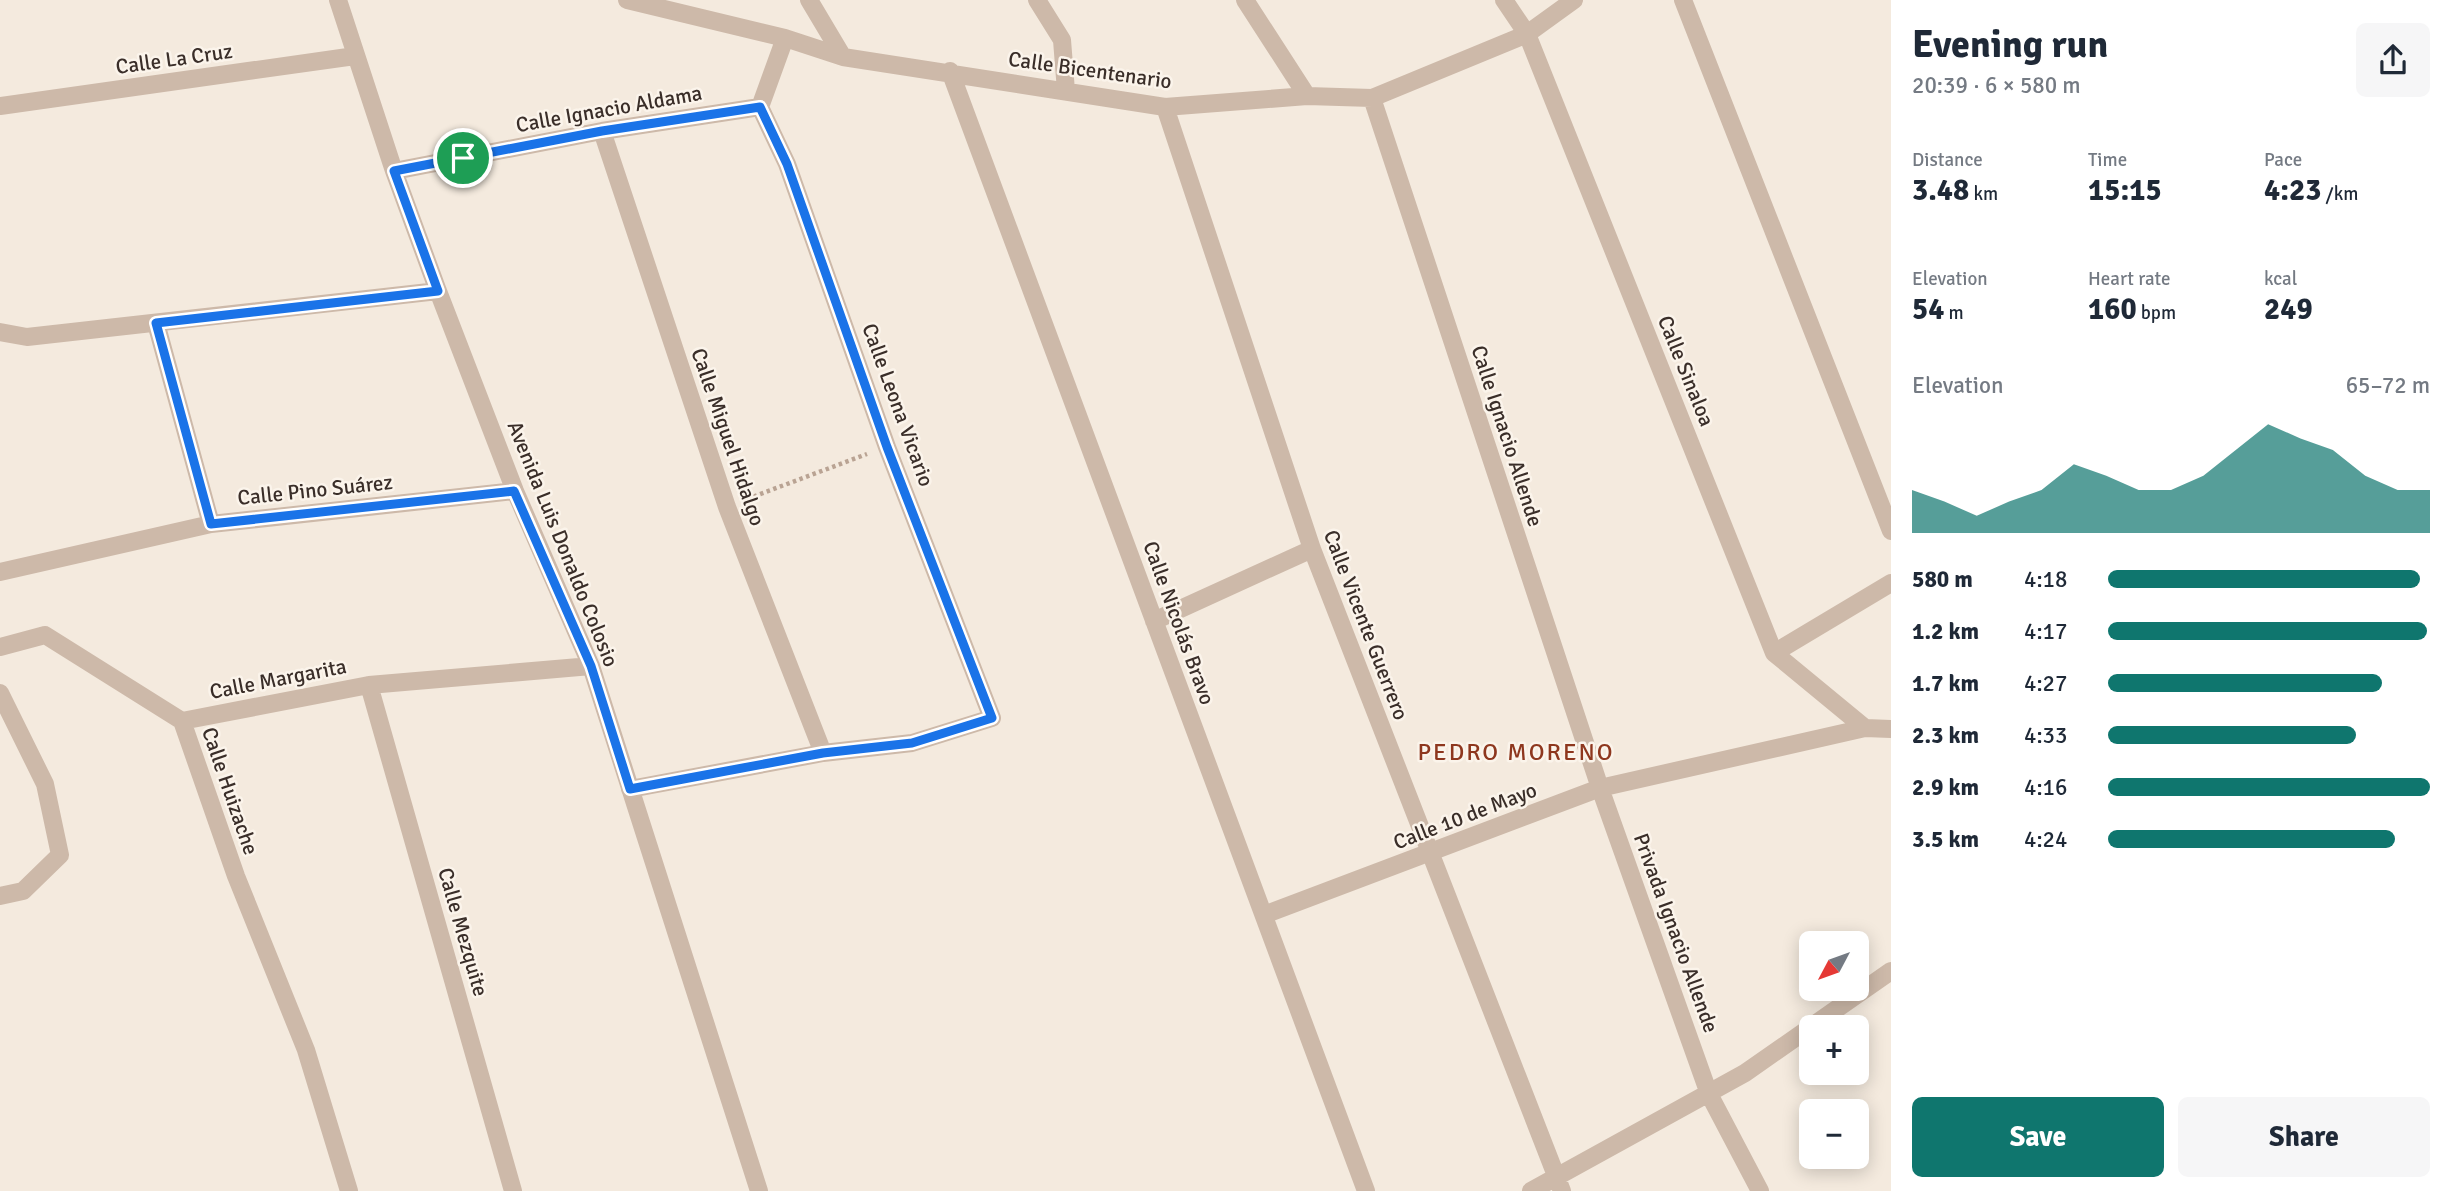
<!DOCTYPE html>
<html lang="en">
<head>
<meta charset="utf-8">
<style>
  :root { --surface:#fff; --page:#f6f6f7; --text:#1f2937; --muted:#747a83; --accent:#0f766e }
  body { margin:0; font-family:Signika,sans-serif; background:var(--page); color:var(--text); height:100vh; display:flex; flex-direction:column; font-size:26px; white-space:nowrap }
  * { box-sizing:border-box; margin:0 }
  p { font-size:23px; color:var(--muted) }
  .icon { flex:none; width:38px; height:38px; fill:none; stroke:currentColor; stroke-width:2; stroke-linecap:round; stroke-linejoin:round }
  .map { position:relative; flex:1; overflow:hidden }
  .drawer { display:flex; flex-direction:column; background:var(--surface); width:560px }
  .drawer>* { flex:none }
  .needle { width:46px; rotate:229deg }
  .tools { position:absolute; left:1799px; top:931px; display:grid; gap:14px }
  .tools a { display:grid; place-items:center; width:70px; height:70px; border-radius:10px; background:var(--surface); box-shadow:0 4px 18px #0003; font-size:35px }
  .pin { position:absolute; display:grid; place-items:center; width:60px; height:60px; color:#fff; margin:-30px; border:4px solid #fff; border-radius:50%; box-shadow:0 2px 7px #0007 }
  .round { display:grid; place-items:center; flex:none; width:74px; height:74px; border-radius:10px; background:var(--page) }
  .head { display:flex; align-items:center; justify-content:space-between; height:119px; padding:0 21px }
  h1 { font-size:38px; font-weight:800; line-height:52px }
  .stats { display:grid; grid-template-columns:repeat(3,1fr); gap:10px; height:119px; padding:7px 21px }
  .stats div { display:grid; align-content:center }
  .stats b { font-size:30px; font-weight:800 }
  .stats small { font-size:19px; font-weight:400 }
  .stats p { font-size:19px }
  .chart { height:196px; padding:14px 21px }
  .chart p { display:flex; justify-content:space-between }
  .chart svg { width:100%; height:126px; margin-top:7px; fill:var(--accent); opacity:.7 }
  .button { display:flex; gap:14px; margin-top:auto; padding:14px 21px }
  .button a { flex:1; height:80px; border-radius:10px; background:var(--accent); color:#fff; font-size:28px; font-weight:800; line-height:80px; text-align:center }
  .button a+a { background:var(--page); color:var(--text) }
  ul { padding:0 21px; list-style:none; font-size:23px }
  li { display:grid; grid-template-columns:112px 84px 1fr; align-items:center; height:52px }
  li i { height:18px; border-radius:9px; background:var(--accent) }
  main { display:flex; flex:1; min-height:0 }
  .map>svg:first-child { display:block }
  .lines { fill:none; stroke-linecap:round; stroke-linejoin:round }
  .path { stroke:#b9a393; stroke-width:4.5; stroke-dasharray:3.5 3.5; stroke-linecap:butt }
  .street { stroke:#cdb9a9; stroke-width:18 }
  .route-casing { stroke:#fff; stroke-width:14 }
  .route { stroke:#1a73e8; stroke-width:9 }
  .labels { text-anchor:middle; dominant-baseline:central; stroke-width:5; stroke-linejoin:round; paint-order:stroke }
  .street-label { font-size:21px; fill:#3a2e29; stroke:#fbf4eb }
  .quarter-label { font-size:24px; letter-spacing:2px; fill:#8e371e; stroke:#fbf4eb }
</style>
</head>
<body>
<main>
<div class="map">
<svg width="1891" height="1191" viewBox="0 0 1891 1191">
  <rect width="100%" height="100%" fill="#f4eade"/>
  <g class="lines">
    <path class="path" d="M747,499L867,454"/>
    <path class="street" d="M338,0L394,171L438,291L515,491L591,666L759,1191
      M627,0L785,38L843,57L1165,107L1307,96L1372,98L1527,34L1574,0
      M809,0L843,57
      M1037,0L1062,40L1066,91
      M1245,0L1307,96
      M1504,0L1527,34L1774,653L1865,728
      M1683,0L1891,531
      M950,71L1366,1191
      M1372,98L1600,788L1709,1094L1760,1191
      M0,106L355,56
      M760,107L785,38
      M1165,107L1312,549L1562,1191
      M602,131L727,507L823,753
      M394,171L602,131L760,107
      M156,323L211,524
      M0,332L27,337L438,291
      M0,572L211,524L515,491
      M1154,621L1312,549
      M0,647L45,635L182,721L369,685L591,666
      M1774,653L1891,583
      M369,685L513,1191
      M0,693L45,784L60,855L23,891L0,896
      M182,721L236,876L306,1050L349,1191
      M630,789L823,753L912,743L992,718L887,447L787,164L760,107
      M1264,915L1600,788L1865,728L1891,729
      M1531,1191L1745,1073L1891,971"/>
  </g>
  <g class="lines">
    <g class="route-casing">
      <path id="route" d="M760,107L787,164L887,447L992,718L912,743L823,753L630,789L591,666L514,491L211,524L156,323L438,291L394,171L602,131Z"/>
    </g>
    <use href="#route" class="route"/>
  </g>
  <g class="labels">
    <g class="street-label">
      <text transform="translate(174 59) rotate(-8)">Calle La Cruz</text>
      <text transform="translate(1090 70) rotate(8)">Calle Bicentenario</text>
      <text transform="translate(609 109) rotate(-10)">Calle Ignacio Aldama</text>
      <text transform="translate(1686 371) rotate(68)">Calle Sinaloa</text>
      <text transform="translate(898 405) rotate(70)">Calle Leona Vicario</text>
      <text transform="translate(1507 436) rotate(72)">Calle Ignacio Allende</text>
      <text transform="translate(728 437) rotate(71)">Calle Miguel Hidalgo</text>
      <text transform="translate(315 490) rotate(-6)">Calle Pino Suárez</text>
      <text transform="translate(563 544) rotate(68)">Avenida Luis Donaldo Colosio</text>
      <text transform="translate(1179 623) rotate(70)">Calle Nicolás Bravo</text>
      <text transform="translate(1366 625) rotate(69)">Calle Vicente Guerrero</text>
      <text transform="translate(278 679) rotate(-11)">Calle Margarita</text>
      <text transform="translate(230 791) rotate(71)">Calle Huizache</text>
      <text transform="translate(1465 816) rotate(-21)">Calle 10 de Mayo</text>
      <text transform="translate(463 932) rotate(74)">Calle Mezquite</text>
      <text transform="translate(1676 933) rotate(70)">Privada Ignacio Allende</text>
    </g>
    <g class="quarter-label">
      <text x="1516" y="752">PEDRO MORENO</text>
    </g>
  </g>
</svg>
<div class="tools">
<a><svg class="needle" viewBox="-14 -14 28 28"><path d="M0-13l5 13h-10z" fill="#e53935"/><path d="M0 13l5-13h-10z" fill="#747a83"/></svg></a>
<a>+</a>
<a>−</a>
</div>
<div class="pin" style="left:463px;top:158px;background:#1e9e55"><svg class="icon" aria-label="arrive" viewBox="0 0 24 24"><path d="M6 21V4h12l-3 4 3 4H6"/></svg></div>
</div>
<section class="drawer">
<div class="head"><div><h1>Evening run</h1><p>20:39 · 6 × 580 m</p></div><a class="round"><svg class="icon" aria-label="share" viewBox="0 0 24 24"><path d="M12 15V3M7 8l5-5 5 5M5 13v7h14v-7"/></svg></a></div>
<div class="stats">
<div><p>Distance</p><b>3.48<small> km</small></b></div>
<div><p>Time</p><b>15:15</b></div>
<div><p>Pace</p><b>4:23<small> /km</small></b></div>
</div>
<div class="stats">
<div><p>Elevation</p><b>54<small> m</small></b></div>
<div><p>Heart rate</p><b>160<small> bpm</small></b></div>
<div><p>kcal</p><b>249</b></div>
</div>
<div class="chart"><p><span>Elevation</span>65–72 m</p>
<svg viewBox="0 0 160 44" preserveAspectRatio="none"><path d="M0 44V29L10 33L20 38L30 33L40 29L50 20L60 24L70 29L80 29L90 24L100 15L110 6L120 11L130 15L140 24L150 29L160 29V44z"/></svg>
</div>
<ul>
<li><b>580 m</b>4:18<i style="width:97%"></i></li>
<li><b>1.2 km</b>4:17<i style="width:99%"></i></li>
<li><b>1.7 km</b>4:27<i style="width:85%"></i></li>
<li><b>2.3 km</b>4:33<i style="width:77%"></i></li>
<li><b>2.9 km</b>4:16<i style="width:100%"></i></li>
<li><b>3.5 km</b>4:24<i style="width:89%"></i></li>
</ul>
<div class="button"><a>Save</a><a>Share</a></div>
</section>
</main>
</body>
</html>
